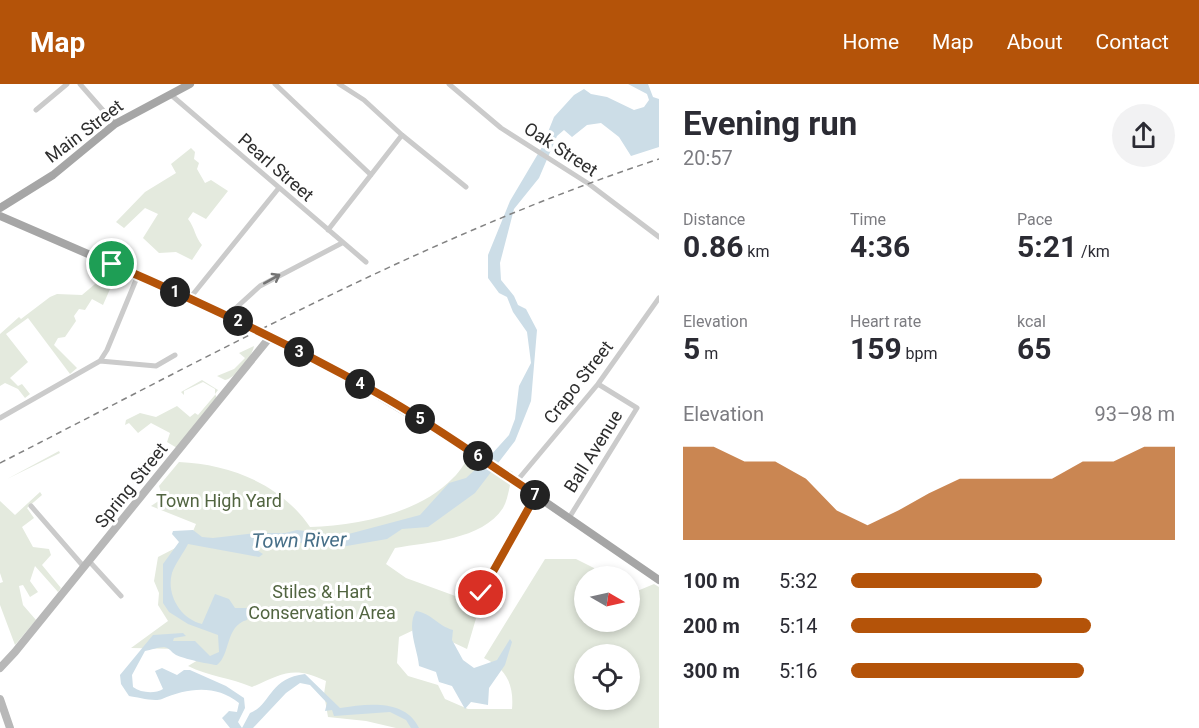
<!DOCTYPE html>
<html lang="en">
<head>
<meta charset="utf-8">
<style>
  :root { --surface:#fff; --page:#f2f2f3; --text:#2b2b33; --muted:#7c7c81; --accent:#b45309 }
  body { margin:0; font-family:Roboto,sans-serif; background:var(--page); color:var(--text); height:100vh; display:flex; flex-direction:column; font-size:22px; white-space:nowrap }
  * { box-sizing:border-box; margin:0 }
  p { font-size:20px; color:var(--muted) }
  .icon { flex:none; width:33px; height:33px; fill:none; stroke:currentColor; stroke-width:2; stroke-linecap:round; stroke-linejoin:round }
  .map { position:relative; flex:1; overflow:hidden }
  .sheet { display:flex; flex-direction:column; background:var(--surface); width:540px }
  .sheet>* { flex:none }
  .needle { width:39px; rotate:99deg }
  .controls { position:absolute; left:574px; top:482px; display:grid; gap:12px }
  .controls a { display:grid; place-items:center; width:66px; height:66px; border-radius:50%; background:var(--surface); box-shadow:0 3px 9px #0003; font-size:30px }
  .pin { position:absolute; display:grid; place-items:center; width:51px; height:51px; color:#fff; margin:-26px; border:3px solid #fff; border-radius:50%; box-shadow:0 2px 6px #0007 }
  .km { position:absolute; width:30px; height:30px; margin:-15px; border-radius:50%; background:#222; color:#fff; font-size:16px; line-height:30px; text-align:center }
  .round { display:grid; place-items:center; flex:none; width:63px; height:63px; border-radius:32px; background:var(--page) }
  .summary { display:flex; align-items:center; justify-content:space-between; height:102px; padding:0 24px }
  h1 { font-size:33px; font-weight:700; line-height:45px }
  .stats { display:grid; grid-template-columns:repeat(3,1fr); gap:9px; height:102px; padding:6px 24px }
  .stats div { display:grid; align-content:center }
  .stats b { font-size:30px; font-weight:700 }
  .stats small { font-size:16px; font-weight:400 }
  .stats p { font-size:16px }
  .chart { height:168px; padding:12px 24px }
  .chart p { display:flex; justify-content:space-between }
  .chart svg { width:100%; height:108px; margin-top:6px; fill:var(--accent); opacity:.7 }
  ul { padding:0 24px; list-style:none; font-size:20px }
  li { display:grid; grid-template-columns:96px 72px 1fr; align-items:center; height:45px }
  li i { height:15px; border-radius:8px; background:var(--accent) }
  header { display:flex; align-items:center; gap:36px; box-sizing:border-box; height:84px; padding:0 30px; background:var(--accent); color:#fff }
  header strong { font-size:28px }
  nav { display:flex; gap:33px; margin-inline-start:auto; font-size:21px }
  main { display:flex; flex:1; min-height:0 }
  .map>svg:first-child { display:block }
  .green { fill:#e4eade; fill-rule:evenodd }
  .water { fill:#ccdde7 }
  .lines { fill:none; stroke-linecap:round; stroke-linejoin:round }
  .street { stroke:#cbcbcb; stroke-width:5 }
  .secondary { stroke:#b8b8b8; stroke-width:8 }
  .primary { stroke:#a6a6a6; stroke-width:8 }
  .rail { stroke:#838383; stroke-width:1.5; stroke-dasharray:6 4.5; stroke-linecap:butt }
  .oneway { stroke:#757575 }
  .route-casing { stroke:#fff; stroke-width:12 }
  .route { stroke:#b45309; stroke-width:8 }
  .labels { text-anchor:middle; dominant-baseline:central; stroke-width:6; stroke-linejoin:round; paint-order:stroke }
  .street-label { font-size:18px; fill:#2e2e2e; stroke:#fff }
  .park-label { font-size:18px; fill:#526541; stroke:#fff }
  .water-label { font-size:20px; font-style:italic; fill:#466e87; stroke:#fff }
</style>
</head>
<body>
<header>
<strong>Map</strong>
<nav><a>Home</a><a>Map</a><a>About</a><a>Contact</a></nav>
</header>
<main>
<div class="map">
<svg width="659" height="644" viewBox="0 0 659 644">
  <rect width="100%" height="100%" fill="#fff"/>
  <path class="green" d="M191,64L195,68L194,75L199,79L197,85L205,99L211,96L228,107L206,135L193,128L188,135C195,144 195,153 202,161L192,176L176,168L159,169L143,154L158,130L145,124L124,144L116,138L145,108L176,89L171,80Z
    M105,191L114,196L103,221L92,215L85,226L79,225L74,232L76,237L65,253L58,254L54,261L77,284L70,290L28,234L6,250L28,278L10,294L18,302L22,300L30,310L25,314L18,305L5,299L0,302V250L19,233L21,235L50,213L57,210L82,211L95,200L99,201Z
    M254,262C252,273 236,294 225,296L217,292L234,285L245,274L239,269Z
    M202,296L218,306L215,310L217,314L177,364L167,358L170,349L151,339L138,349L129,339L125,341L126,336L140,329L156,333L177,322L190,333L195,329L198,331L215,311V305L203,298L184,307V311L181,308Z
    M155,364L161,374L141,397L134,401L129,392Z
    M59,367L60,369L7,395Z
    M473,367L513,388C510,399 508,416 503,424C482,456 429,458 395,464L386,480L406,494L480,521L467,565L420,543L399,553L397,579L408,592L438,601L445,615L468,625H512C514,601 507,585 484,574L545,475H576L594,484L598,492H585V537H630V510L654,500L659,503V644H396L366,637L328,633L324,610L326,597C293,581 282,590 252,603C231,594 208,592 188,582L198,576L180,565L131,564L168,537L158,521L159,509L154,497L158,473L189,457L196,440L151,422L163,414L159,402L179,378C229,380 281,400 310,443C357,442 420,429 453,394C461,387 466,376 473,367ZM585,570H630V615H585Z
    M40,408L42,411L27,424L34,434L22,443L33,463L49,465L51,471L42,481L61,504L58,508L35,482L30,497L38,508L30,513L23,501L19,502L23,521L36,536L15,561L0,521V499L3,498L0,489V417L15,431Z"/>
  <path class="water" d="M628,0H648L653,13L659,15V63L631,72L619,53L601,39L587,41L572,53L564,46L557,52L539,94L514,125L500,179L501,196L514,212L518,221L526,225L537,246L531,317L515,357L475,409L428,443L402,445L387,455L335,464L296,458L254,460L252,463L263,470L259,473L188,460C184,468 175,480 172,489C166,510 180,535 202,540L215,510L229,515L235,524H247L249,529L247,536C225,542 231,570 217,581C212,581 181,574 176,571C171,568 170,564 164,563C158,563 151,566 145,567L132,591L133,603C141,609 155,610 163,605L155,587L162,584L177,591L184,586H190L226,602L244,614L245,624L238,638L242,644L250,629C271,621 269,594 305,590L340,624C366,620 405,614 419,644H411L406,636L390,628L334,632L332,626L325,627L327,619L310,601L300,599L286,609L253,644H230L222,634L229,627L237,628L239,619C216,600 187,604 162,615C154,618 137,613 129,612L121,600L120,591L153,551L183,549L186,552L174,554L173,557H195L210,572L219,568L218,551L188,540L169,528L163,519V480L179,458L172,450L173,447L193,446L202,453L213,454L256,449H285L297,446L341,452L420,431L449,399L466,394L490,372L509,351L515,335L519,302L531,279L527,248L513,228L507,213L499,209L488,194V171L510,117L542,63L554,33L574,11L584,5L591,10L607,13L634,26L644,23L649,16L647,10Z
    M416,527C431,529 438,542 453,546L452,556L463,576L474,584L497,576L510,555L512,558L505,581L489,604L488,621L471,618L465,625L452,602L439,598L436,588L419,582C418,566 406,543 416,527Z"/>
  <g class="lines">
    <path class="street" d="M80,0L115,40
      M275,0L371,91
      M339,0L364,16L402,51L466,103
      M449,0L501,44L589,100L659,153
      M170,10L366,178
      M36,26L67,0
      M328,146L402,51
      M190,214L278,105
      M227,232L260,202L342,159
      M100,277L156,282L175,271
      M0,334L100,277L107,266L138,191
      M516,398L598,300L659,214
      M31,422L84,483
      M569,434L637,324L598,300
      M89,477L121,512
      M479,515L535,411"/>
    <path class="secondary" d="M0,584L15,568L270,253
      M0,615L10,644"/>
    <path class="primary" d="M0,124L53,91L115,40L190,0
      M0,132L190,214L346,292L477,371L659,496"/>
    <path class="rail" d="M0,379C216,269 428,151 659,75"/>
  </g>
  <defs><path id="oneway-shaft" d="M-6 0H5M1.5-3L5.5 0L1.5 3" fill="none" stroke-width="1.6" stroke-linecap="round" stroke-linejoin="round" transform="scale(1.5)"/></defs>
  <use class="oneway" href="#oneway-shaft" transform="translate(272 195) rotate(-29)"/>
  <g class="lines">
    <g class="route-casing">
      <path id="route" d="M112,180C200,218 287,259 370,305C428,337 481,375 536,411L481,509"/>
    </g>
    <use href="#route" class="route"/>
  </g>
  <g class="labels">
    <g class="street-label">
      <text transform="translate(84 47) rotate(-37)">Main Street</text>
      <text transform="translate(561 65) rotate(33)">Oak Street</text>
      <text transform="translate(276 83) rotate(41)">Pearl Street</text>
      <text transform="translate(578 298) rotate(-52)">Crapo Street</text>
      <text transform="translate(593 367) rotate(-58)">Ball Avenue</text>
      <text transform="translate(131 401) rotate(-51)">Spring Street</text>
    </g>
    <g class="park-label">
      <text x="219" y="416">Town High Yard</text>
      <text x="322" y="507">Stiles &amp; Hart<tspan x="322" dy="21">Conservation Area</tspan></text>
    </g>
    <g class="water-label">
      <text transform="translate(299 456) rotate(-1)">Town River</text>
    </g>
  </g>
</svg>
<div class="controls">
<a><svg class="needle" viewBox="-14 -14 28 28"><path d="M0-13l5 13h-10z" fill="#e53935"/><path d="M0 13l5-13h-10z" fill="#7c7c81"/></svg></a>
<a><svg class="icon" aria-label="locate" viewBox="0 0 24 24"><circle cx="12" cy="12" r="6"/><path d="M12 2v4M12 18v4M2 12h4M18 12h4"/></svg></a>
</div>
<div class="pin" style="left:112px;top:180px;background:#1e9e55"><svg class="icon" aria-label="arrive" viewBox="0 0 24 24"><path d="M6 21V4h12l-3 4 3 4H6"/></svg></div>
<div class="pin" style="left:481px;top:509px;background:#d93025"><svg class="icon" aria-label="check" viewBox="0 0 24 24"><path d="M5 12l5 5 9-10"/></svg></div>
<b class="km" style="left:175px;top:208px">1</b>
<b class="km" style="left:238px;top:237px">2</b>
<b class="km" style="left:299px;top:268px">3</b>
<b class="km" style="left:360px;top:300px">4</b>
<b class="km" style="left:420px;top:335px">5</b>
<b class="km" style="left:478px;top:372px">6</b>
<b class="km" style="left:535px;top:411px">7</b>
</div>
<section class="sheet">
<div class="summary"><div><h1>Evening run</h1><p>20:57</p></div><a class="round"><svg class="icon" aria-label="share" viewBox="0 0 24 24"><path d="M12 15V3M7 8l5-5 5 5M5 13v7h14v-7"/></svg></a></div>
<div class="stats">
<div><p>Distance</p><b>0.86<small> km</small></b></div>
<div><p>Time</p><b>4:36</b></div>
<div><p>Pace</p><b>5:21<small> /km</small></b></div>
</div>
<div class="stats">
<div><p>Elevation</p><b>5<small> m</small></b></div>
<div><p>Heart rate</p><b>159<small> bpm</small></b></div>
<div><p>kcal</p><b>65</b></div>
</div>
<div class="chart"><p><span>Elevation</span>93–98 m</p>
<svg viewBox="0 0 160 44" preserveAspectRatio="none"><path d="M0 44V6L10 6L20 12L30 12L40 19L50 32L60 38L70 32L80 25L90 19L100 19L110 19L120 19L130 12L140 12L150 6L160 6V44z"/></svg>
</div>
<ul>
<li><b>100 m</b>5:32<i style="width:59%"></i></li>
<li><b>200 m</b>5:14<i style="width:74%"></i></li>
<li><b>300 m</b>5:16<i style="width:72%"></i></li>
</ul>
</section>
</main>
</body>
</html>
